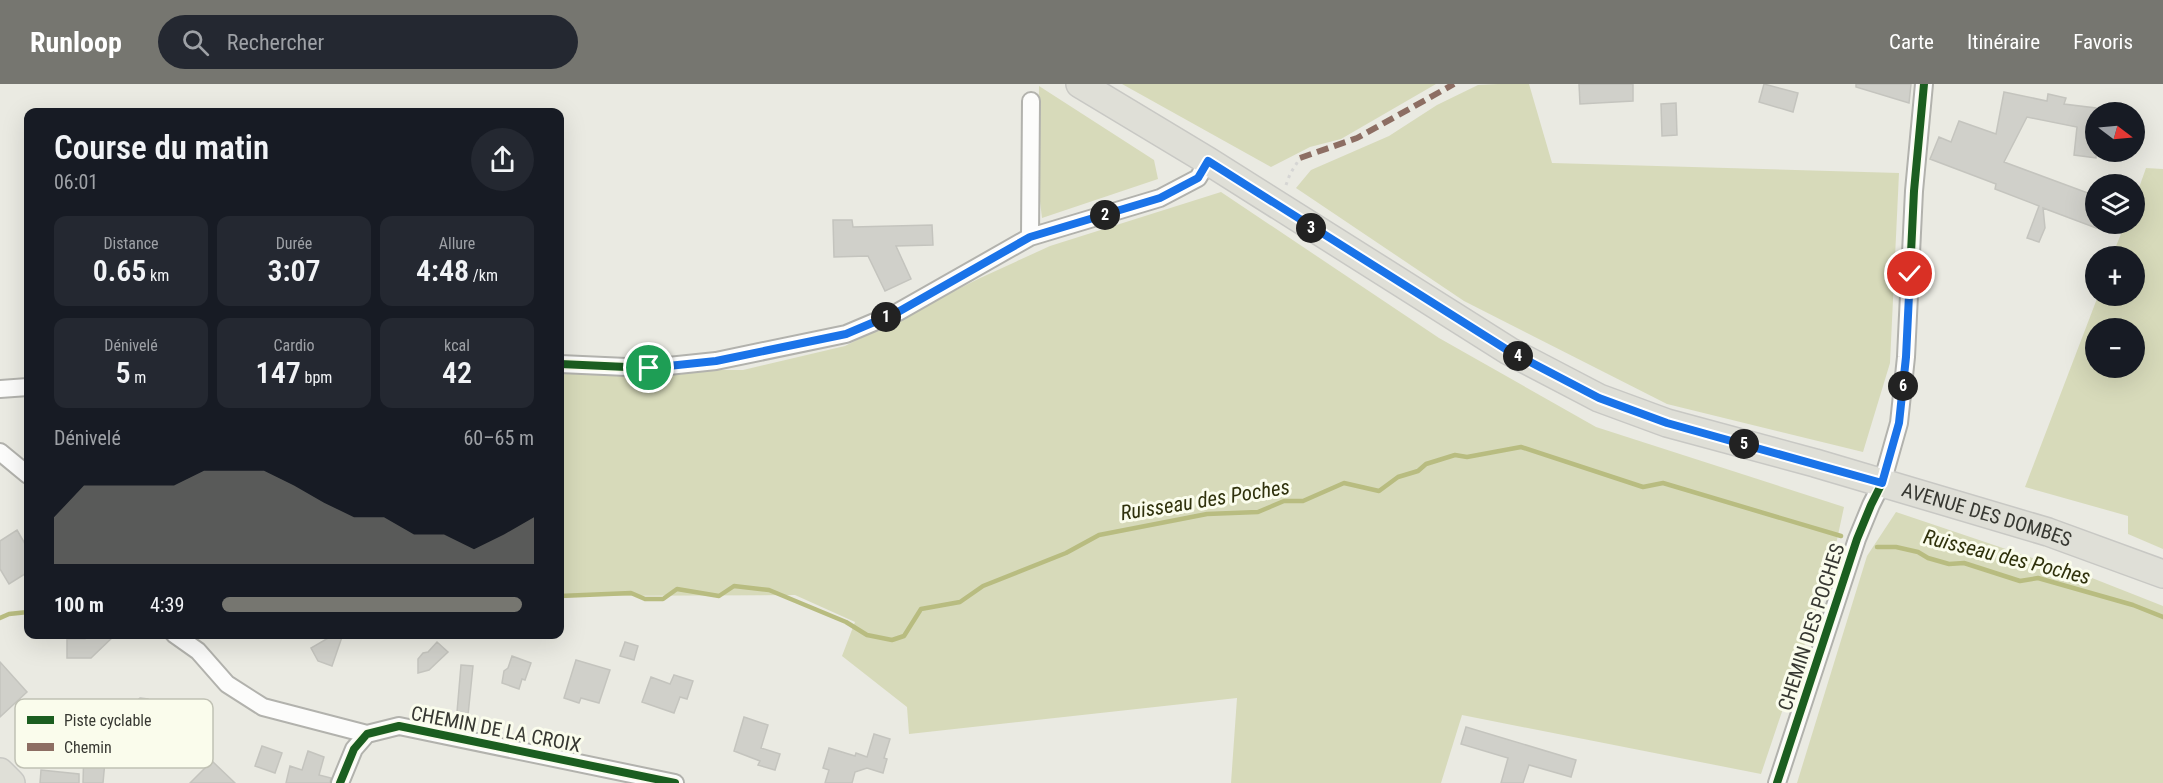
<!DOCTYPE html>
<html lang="fr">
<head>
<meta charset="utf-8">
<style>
  :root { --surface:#171b24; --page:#242831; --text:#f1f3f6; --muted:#9ea1a6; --accent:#767670 }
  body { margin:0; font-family:"Roboto Condensed",sans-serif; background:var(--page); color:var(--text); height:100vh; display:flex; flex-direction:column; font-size:22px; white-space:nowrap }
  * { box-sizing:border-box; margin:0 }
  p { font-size:20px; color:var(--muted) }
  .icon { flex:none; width:33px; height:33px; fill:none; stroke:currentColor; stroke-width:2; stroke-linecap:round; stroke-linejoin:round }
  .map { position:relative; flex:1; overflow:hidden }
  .drawer { position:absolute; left:24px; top:24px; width:540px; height:531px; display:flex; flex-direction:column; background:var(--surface); border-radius:12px; box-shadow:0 6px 24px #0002 }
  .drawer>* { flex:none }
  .needle { width:39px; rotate:106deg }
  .buttons { position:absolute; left:2085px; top:18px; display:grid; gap:12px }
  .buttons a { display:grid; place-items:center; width:60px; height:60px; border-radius:50%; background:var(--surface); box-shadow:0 6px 24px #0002; font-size:30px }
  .pin { position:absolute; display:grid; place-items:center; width:51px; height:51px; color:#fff; margin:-26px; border:3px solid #fff; border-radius:50%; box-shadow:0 2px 6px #0007 }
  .km { position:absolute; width:30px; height:30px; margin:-15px; border-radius:50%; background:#222; color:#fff; font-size:16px; line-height:30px; text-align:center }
  .round { display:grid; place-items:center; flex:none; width:63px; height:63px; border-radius:32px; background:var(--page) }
  .summary { display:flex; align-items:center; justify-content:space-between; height:102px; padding:0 30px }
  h1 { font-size:33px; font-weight:600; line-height:45px }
  .figures { display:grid; grid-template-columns:repeat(3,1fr); gap:9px; height:102px; padding:6px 30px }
  .figures div { display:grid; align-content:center; border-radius:12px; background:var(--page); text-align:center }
  .figures b { font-size:30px; font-weight:600 }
  .figures small { font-size:16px; font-weight:400 }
  .figures p { font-size:16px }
  .chart { height:168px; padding:12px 30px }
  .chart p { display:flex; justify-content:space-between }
  .chart svg { width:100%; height:108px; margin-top:6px; fill:var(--accent); opacity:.7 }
  ul { padding:0 30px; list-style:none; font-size:20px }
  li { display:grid; grid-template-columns:96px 72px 1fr; align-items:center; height:45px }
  li i { height:15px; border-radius:8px; background:var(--accent) }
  header { display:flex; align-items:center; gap:36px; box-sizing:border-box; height:84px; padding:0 30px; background:var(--accent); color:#fff }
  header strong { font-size:28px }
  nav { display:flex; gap:33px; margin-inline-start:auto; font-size:21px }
  .search { width:420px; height:54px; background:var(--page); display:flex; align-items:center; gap:15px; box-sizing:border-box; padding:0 21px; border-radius:33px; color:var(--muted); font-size:22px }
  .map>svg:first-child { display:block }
  .green { fill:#d7daba; fill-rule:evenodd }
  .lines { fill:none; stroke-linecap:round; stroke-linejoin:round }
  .stream { stroke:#b8bc80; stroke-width:4.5 }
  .building { fill:#d0d0ca; stroke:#c4c4be; stroke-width:1.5 }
  .street-casing { stroke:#b2b2ad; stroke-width:20 }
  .primary-casing { stroke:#c8c8c4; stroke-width:30 }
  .path { stroke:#d6d6d4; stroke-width:3; stroke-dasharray:3 4.5; stroke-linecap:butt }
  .street { stroke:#fcfcfb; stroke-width:16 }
  .primary { stroke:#dfdfd7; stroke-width:27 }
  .quiet { stroke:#8d6e63; stroke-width:6; stroke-dasharray:12 6; stroke-linecap:butt }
  .cycleway-casing { stroke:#fafcec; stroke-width:11 }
  .cycleway { stroke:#1b5e20; stroke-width:8 }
  .route-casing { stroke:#fff; stroke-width:12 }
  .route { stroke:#1a73e8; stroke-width:8 }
  .labels { text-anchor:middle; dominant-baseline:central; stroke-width:6; stroke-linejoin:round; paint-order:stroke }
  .street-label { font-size:20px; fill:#373832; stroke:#fafcec }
  .water-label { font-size:21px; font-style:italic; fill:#2f310c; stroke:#fafcec }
  .key { fill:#fafcec; stroke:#c0c1b4; stroke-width:1.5 }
  .key-label { font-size:16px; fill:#373832 }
</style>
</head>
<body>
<header>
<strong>Runloop</strong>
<div class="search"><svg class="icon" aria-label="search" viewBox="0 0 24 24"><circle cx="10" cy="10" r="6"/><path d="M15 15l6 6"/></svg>Rechercher</div>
<nav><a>Carte</a><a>Itinéraire</a><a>Favoris</a></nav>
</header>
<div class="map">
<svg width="2163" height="699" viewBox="0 0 2163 699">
  <rect width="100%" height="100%" fill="#eaeae2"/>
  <path class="green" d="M1122,0H1436L1341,55L1310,63L1271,83Z
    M1498,0H1529L1552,79L1899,89L1890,279L1863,368L1667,320L1464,217L1296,104L1311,86L1389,52L1437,21L1478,1Z
    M1039,2L1154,76L1158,95L1042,134L1038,101Z
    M2146,84L2163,85V465L2128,450V432L2025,403L2098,212H2134V172H2112L2125,140H2134L2135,115ZM2134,244V284H2096V244Z
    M1221,108L1439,254L1596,343L1844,423L1832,479L1761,690L1462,631L1441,699H1231L1237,614L909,650L907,623L842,572L855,538L795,511L560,512V282L652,286H743L845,262L978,195L1050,162Z
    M1896,428L2092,494L2163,522V699H1797L1867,472Z"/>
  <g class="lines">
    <path class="stream" d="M1877,463H1896L1918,468L1928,474L1949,480L1964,479L2020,497L2038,494L2133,521L2163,533
      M560,512L631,509L645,515H663L677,505L719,512L734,502L769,506L846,538L867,551L892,556L904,552L921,525L960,518L983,502L1066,469L1099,451L1207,430L1258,428L1284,417H1303L1344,399L1379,407L1398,393L1418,387L1426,380L1455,371L1467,373L1521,363L1643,403L1663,399L1841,452
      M0,534L9,530L28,528"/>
  </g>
  <path class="building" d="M1579,0H1633V17L1580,20Z
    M1764,0L1798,9L1793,28L1759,18Z
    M1856,0H1911L1909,19L1856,3Z
    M2004,8L2047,17L2048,10L2066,14L2064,20L2096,24V74L2074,71L2077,43L2027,33L2004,78L2096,112V144L2043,124L2045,144L2039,158L2027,154L2039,122L1995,105L1996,100L1930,75L1939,53L1951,58L1959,37L1996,50Z
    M1676,19L1677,51L1662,52L1661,20Z
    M833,136H852L853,143L932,141L933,161L896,162L911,195L885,207L868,172L834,173Z
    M17,446L28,465V488L9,500L0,485V457Z
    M90,550H116L91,574H67V555H85Z
    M335,550H343L332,582L318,577L311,564Z
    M437,558L448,568L429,586L418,589V575L423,569L428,568Z
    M625,558L638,562L634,576L620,572Z
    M512,572L531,579L525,596L522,595L519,605L502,599L504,587L508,584Z
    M576,576L610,586L599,619L581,614L579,619L564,614Z
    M0,578L27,608L0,633Z
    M461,581L473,582L467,641L456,640Z
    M674,591L693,597L687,615L680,613L674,629L642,618L651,593L670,600Z
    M140,614L148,615L156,625L154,643L109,638L111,619L132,621Z
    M744,633L768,641L761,664L780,670L775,686L758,681L760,677L734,667Z
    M1466,643L1576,676L1571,693L1529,681L1523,699H1501L1508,674L1461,660Z
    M874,650L890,655L884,674L887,675L883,689L867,684L855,688L852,699H825L829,686L823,684L829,664L855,672L856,669L867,673Z
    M262,662L282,669L275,689L255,682Z
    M84,664L106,666L103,699H83Z
    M308,667L324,673L319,691L331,694L330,699H286L290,682L302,686Z
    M212,677L235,699H190Z
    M41,686L79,690V699H40Z"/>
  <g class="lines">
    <g class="street-casing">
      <path id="street" d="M1030,153L1031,17
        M560,280L649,284L716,277L846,250L898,228L1030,153L1160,114L1198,94L1208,77
        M0,305L28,303
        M0,368L28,391
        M174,550L198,567L227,600L263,623L367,650
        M340,699L354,665L367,650L399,642L675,699
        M1777,699L1857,455L1871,421L1882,399L1899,339L1906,273L1914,107L1924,0"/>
    </g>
    <g class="primary-casing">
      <g id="primary">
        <path id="s1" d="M1080,0L1208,77L1509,267L1599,314L1667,339L1815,379L2048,448L2163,490"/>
        <path d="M0,688L11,699"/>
      </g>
    </g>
    <path class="path" d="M1286,101L1290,90L1300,74"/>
    <use href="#street" class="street"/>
    <use href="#primary" class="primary"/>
    <path class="quiet" d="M1300,74L1357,54L1454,0"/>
    <g class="cycleway-casing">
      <path id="cycleway" d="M560,280L649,284L716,277L846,250L898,228L1030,153L1160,114L1198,94L1208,77
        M340,699L354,665L367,650L399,642L675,699
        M1777,699L1857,455L1871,421L1882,399L1899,339L1906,273L1914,107L1924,0"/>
    </g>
    <use href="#cycleway" class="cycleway"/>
  </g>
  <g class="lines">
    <g class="route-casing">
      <path id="route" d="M649,284L716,277L846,250L898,228L1030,153L1160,114L1198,94L1208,77L1509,267L1599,314L1667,339L1882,399L1899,339L1906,273L1910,190"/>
    </g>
    <use href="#route" class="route"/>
  </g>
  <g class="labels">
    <g class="street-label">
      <text stroke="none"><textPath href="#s1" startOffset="1012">AVENUE DES DOMBES</textPath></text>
      <text transform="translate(1811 543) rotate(-72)">CHEMIN DES POCHES</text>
      <text transform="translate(496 645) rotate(11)">CHEMIN DE LA CROIX</text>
    </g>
    <g class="water-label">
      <text transform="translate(1205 416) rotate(-9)">Ruisseau des Poches</text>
      <text transform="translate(2007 473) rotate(14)">Ruisseau des Poches</text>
    </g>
  </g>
  <rect x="15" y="615" width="198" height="69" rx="9" class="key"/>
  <rect x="27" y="632" width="27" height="8" fill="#1b5e20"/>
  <rect x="27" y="659" width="27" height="8" fill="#8d6e63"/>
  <g class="key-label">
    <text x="64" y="642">Piste cyclable</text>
    <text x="64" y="669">Chemin</text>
  </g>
</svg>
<div class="buttons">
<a><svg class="needle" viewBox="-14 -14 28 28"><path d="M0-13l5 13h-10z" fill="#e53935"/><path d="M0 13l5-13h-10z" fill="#9ea1a6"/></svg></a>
<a><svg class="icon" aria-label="layers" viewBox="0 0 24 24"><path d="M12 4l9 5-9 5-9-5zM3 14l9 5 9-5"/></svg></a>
<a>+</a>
<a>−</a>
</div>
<div class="pin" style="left:649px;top:284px;background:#1e9e55"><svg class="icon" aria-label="arrive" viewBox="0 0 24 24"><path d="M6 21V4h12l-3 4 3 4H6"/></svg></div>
<div class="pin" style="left:1910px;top:190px;background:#d93025"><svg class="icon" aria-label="check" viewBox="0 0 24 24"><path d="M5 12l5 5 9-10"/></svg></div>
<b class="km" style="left:886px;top:233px">1</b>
<b class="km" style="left:1105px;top:131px">2</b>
<b class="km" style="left:1311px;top:144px">3</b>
<b class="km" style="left:1518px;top:272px">4</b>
<b class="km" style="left:1744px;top:360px">5</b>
<b class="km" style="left:1903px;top:302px">6</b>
<section class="drawer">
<div class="summary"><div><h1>Course du matin</h1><p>06:01</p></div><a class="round"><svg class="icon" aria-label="share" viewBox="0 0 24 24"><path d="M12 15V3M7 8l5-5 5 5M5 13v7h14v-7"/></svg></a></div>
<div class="figures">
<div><p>Distance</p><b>0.65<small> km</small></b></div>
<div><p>Durée</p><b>3:07</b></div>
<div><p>Allure</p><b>4:48<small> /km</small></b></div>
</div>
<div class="figures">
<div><p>Dénivelé</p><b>5<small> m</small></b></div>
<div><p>Cardio</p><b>147<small> bpm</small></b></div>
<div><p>kcal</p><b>42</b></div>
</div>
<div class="chart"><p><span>Dénivelé</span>60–65 m</p>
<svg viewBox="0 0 160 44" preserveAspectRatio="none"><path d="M0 44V25L10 12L20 12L30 12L40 12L50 6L60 6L70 6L80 12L90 19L100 25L110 25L120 32L130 32L140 38L150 32L160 25V44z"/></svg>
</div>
<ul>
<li><b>100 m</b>4:39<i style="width:96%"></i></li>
</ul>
</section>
</div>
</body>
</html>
